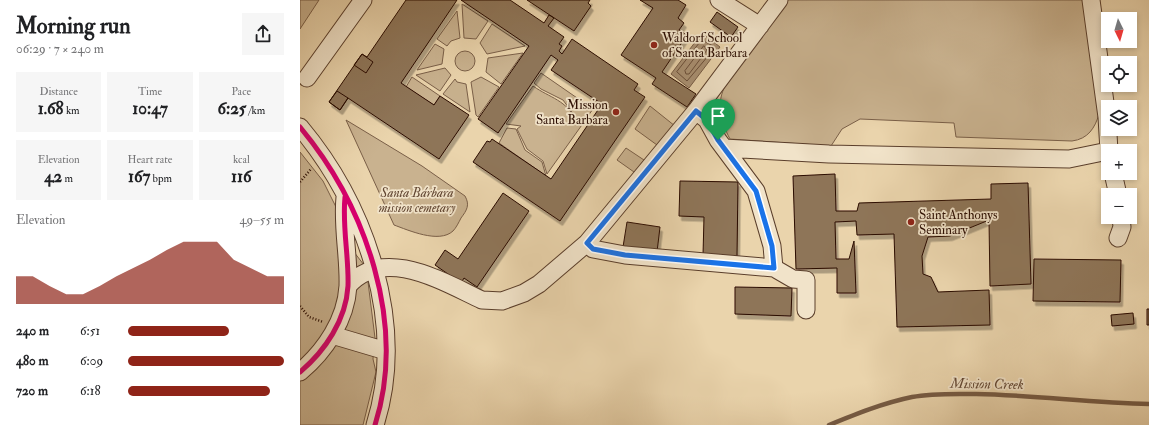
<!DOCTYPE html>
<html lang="en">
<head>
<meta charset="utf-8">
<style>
  :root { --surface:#fff; --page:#f6f6f6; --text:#202124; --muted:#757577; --accent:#8f2418 }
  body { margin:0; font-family:"IM FELL Double Pica",serif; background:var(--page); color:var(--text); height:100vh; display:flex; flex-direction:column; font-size:15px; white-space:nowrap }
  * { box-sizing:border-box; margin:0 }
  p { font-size:13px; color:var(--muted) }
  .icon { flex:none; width:22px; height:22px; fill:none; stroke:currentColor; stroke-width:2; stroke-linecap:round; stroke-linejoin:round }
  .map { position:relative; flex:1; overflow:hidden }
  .drawer { display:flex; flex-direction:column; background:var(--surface); width:300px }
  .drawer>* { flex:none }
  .needle { width:26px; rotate:175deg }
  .controls { position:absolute; left:801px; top:12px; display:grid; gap:8px }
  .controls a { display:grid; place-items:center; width:36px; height:36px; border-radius:0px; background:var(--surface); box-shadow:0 2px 6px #0003; font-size:20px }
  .pin { position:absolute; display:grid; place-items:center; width:34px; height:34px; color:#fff; margin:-41px -17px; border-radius:50% 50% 50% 0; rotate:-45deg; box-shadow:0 0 4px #0007 }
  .pin .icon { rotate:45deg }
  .round { display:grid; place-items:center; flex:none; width:42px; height:42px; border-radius:0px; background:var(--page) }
  .summary { display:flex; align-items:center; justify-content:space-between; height:68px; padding:0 16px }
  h1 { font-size:22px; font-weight:800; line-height:30px }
  .stats { display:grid; grid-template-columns:repeat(3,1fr); gap:6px; height:68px; padding:4px 16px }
  .stats div { display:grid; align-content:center; border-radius:0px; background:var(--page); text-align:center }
  .stats b { font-size:17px; font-weight:800 }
  .stats small { font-size:11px; font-weight:400 }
  .stats p { font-size:11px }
  .chart { height:112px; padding:8px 16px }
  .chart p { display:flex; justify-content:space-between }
  .chart svg { width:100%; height:72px; margin-top:4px; fill:var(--accent); opacity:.7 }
  ul { padding:0 16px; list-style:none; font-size:13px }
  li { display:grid; grid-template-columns:64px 48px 1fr; align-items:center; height:30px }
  li i { height:10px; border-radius:5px; background:var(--accent) }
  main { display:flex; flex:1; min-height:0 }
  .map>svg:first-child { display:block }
  .green { fill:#c9b28f; stroke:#7a5f48 }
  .water { fill:#a99072; stroke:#765b44 }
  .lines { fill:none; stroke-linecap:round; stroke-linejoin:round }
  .shore { stroke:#6a4e39; stroke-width:1 }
  .stream { stroke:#765b44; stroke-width:4.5 }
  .building { fill:#8e7459; stroke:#2a0c00; filter:url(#shadow) }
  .minor-casing { stroke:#5a3e2b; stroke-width:19 }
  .path { stroke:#2a0c00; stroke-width:2.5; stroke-dasharray:1 2; stroke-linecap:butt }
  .minor { stroke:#f1e3c9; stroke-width:17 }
  .cycleway-casing { stroke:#f1e3c9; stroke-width:8 }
  .cycleway { stroke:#d6006c; stroke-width:5 }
  .route-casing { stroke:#fff; stroke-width:8 }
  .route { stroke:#1a73e8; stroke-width:5 }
  .poi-dot { fill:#8f2418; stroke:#f1e3c9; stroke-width:1.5 }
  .labels { text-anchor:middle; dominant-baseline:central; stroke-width:3.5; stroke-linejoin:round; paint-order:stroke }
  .poi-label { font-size:13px; fill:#2a0c00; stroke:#f1e3c9; text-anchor:start }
  .park-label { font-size:13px; font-style:italic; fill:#624632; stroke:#f1e3c9 }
  .water-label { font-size:14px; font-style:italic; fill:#634733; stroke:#f1e3c9 }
</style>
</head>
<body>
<main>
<section class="drawer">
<div class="summary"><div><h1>Morning run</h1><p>06:29 · 7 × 240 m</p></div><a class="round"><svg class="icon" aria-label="share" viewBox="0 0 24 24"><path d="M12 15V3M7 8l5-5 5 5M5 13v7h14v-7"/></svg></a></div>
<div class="stats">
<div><p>Distance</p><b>1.68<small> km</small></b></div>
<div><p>Time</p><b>10:47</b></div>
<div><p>Pace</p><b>6:25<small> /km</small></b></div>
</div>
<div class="stats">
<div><p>Elevation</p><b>42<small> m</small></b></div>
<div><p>Heart rate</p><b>167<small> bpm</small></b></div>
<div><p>kcal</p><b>116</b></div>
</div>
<div class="chart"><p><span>Elevation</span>49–55 m</p>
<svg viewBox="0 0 160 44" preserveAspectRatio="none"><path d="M0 44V27L10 27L20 33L30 38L40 38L50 33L60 27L70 22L80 17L90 11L100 6L110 6L120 6L130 17L140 22L150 27L160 27V44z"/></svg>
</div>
<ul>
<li><b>240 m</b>6:51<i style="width:65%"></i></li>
<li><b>480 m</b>6:09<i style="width:100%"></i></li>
<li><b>720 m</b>6:18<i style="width:91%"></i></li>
</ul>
</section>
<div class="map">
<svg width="849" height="425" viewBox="0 0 849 425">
  <defs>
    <filter id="shadow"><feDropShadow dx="2.5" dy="4.5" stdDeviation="0" flood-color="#0004"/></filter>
  </defs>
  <rect width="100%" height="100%" fill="#ead4ac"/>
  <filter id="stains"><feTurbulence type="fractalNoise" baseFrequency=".005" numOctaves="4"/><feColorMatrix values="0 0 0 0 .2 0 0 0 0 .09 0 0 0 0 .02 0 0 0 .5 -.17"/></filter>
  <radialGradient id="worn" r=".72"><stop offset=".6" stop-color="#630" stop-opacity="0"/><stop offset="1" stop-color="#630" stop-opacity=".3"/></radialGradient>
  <path class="green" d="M0,0H19L0,29Z
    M487,0H783L799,114C795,128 788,139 772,141L656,137L654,123L560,119L542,129L531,146L430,139C421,122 416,107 424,88Z
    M162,4L188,21L176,39L164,38Z
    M157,11L160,38L151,41L147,46L137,39Z
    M192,24L225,46L187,54L180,43Z
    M135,44L144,49L142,64L117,70Z
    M155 61a10 10 0 1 1 20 0a10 10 0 1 1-20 0Z
    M223,53L201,84L186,72L188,58Z
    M145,68L151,75L140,91L116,75Z
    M241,73L293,109L285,120L277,119L263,100L241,89L234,83Z
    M112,77L140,96L134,105L106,87Z
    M181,77L199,87L178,117L176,115L171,82Z
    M155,79L157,82L166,84L170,112L143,94Z
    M233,86C250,98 267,100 276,121L284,122L247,174L243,161L227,149L217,129L221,126L206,124Z
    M350,106L375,126L357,145L335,129Z
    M46,120L122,166L165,196C170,205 167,210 161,218C159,222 156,228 153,231C139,244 108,230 94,225Z
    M207,128L216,129L225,150L242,162L246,176L199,143Z
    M326,148L344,160V162L334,172L317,160Z
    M0,152L23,181L39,213L47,243L64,265L68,282L75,338L73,359L76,372L63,425H0Z"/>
  <path class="water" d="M402,33L420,47L389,88L371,74Z"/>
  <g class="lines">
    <path class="shore" d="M402,40L413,46L414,49L387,81L377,72Z
      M404,46L407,50L389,74H386L385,71Z"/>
    <path class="stream" d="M529,425C556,414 583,403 612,397C633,393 655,394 676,394C734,395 791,403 849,404"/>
  </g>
  <path class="building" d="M106,0H157L101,83L134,105L140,96L169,115L139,159L48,98L40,110L29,102L62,54L67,57Z
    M161,0H210L244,23L249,15L254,18L248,26L264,37L259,44L262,46L259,51L262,54L272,39L338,84L334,90L345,97L260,221L173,162L187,141L190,142L192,139L251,179L302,104L251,70L258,60L251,55L198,133L178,119L229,46Z
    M227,0H290L288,3L291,6L274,31Z
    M340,0H378L386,5L378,18L384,23L379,30L387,35L362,72L396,94L387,107L352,84L356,78L321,55L353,8Z
    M417,12L438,27L431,37L410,22Z
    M62,54L73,62L66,73L54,65Z
    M37,91L48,98L40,110L29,102Z
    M535,174L536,211H557L559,203L691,199V184L728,183L731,284L690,286L689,220L650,236L628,237L622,256L623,274L631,277L638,292L689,290L690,325L597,327L594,234L557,235L556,221L535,222L536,259H549L554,241L556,293H537V268L496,269L493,176Z
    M380,181L438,182L437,256L403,255L404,217L379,216Z
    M203,193L229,211L177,287L164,278L161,283L135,265L145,250L158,259Z
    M327,222L360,227L357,252L323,247Z
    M734,259L821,260L820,302L733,301Z
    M435,287L492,288L491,316L435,314Z
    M847,309H849V325H847Z
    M833,313L834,324L812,326L811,315Z"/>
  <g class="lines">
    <g class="minor-casing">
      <path id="minor" d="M419,0L460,26
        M791,0L807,117L809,151
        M7,78L63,0
        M0,127C66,206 107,324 75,425
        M424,148L529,154L769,159L808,151
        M813,173L818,195
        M818,238L822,227L821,217
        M287,243L293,249L325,255L474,268L472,246L456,191L418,140L407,120L396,111
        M474,268L493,279L506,280V310
        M48,286C83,245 143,282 182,300L202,301L224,293L239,284L287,243L396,111L479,0
        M32,335L86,351
        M0,372C25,351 46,320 48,286C49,256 42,227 45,197"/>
    </g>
    <path class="path" d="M0,182L11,169
      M0,306L9,317L23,322"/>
    <use href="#minor" class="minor"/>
    <g class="cycleway-casing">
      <path id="cycleway" d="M0,127C66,206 107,324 75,425
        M0,372C25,351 46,320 48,286C49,256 42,227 45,197"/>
    </g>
    <use href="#cycleway" class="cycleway"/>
  </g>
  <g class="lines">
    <g class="route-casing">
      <path id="route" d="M396,111L407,120L418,140L456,191L472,246L474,268L325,255L293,249L287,243Z"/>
    </g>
    <use href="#route" class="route"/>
  </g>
  <g class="poi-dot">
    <circle cx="354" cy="45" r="4"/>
    <circle cx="316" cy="112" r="4"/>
    <circle cx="611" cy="222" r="4"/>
  </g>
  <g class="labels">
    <g class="poi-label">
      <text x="362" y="38">Waldorf School<tspan x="362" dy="15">of Santa Barbara</tspan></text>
      <text x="308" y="105" text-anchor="end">Mission<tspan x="308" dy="15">Santa Barbara</tspan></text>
      <text x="619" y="215">Saint Anthonys<tspan x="619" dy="15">Seminary</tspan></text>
    </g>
    <g class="park-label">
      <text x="117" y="193">Santa Bárbara<tspan x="117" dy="15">mission cemetary</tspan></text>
    </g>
    <g class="water-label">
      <text transform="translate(687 384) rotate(1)">Mission Creek</text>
    </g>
  </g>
  <rect width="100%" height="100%" filter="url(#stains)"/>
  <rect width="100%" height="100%" fill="url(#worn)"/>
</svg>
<div class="controls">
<a><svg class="needle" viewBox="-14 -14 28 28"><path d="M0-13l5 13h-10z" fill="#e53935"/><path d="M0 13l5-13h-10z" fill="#757577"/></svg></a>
<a><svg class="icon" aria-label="locate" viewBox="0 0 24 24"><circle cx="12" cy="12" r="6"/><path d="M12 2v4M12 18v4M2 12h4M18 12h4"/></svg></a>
<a><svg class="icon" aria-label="layers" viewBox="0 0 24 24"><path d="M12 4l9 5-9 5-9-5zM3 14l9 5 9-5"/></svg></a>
<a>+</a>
<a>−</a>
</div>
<div class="pin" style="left:418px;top:140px;background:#1e9e55"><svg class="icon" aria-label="arrive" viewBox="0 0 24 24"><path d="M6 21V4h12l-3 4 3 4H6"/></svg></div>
</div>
</main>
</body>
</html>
